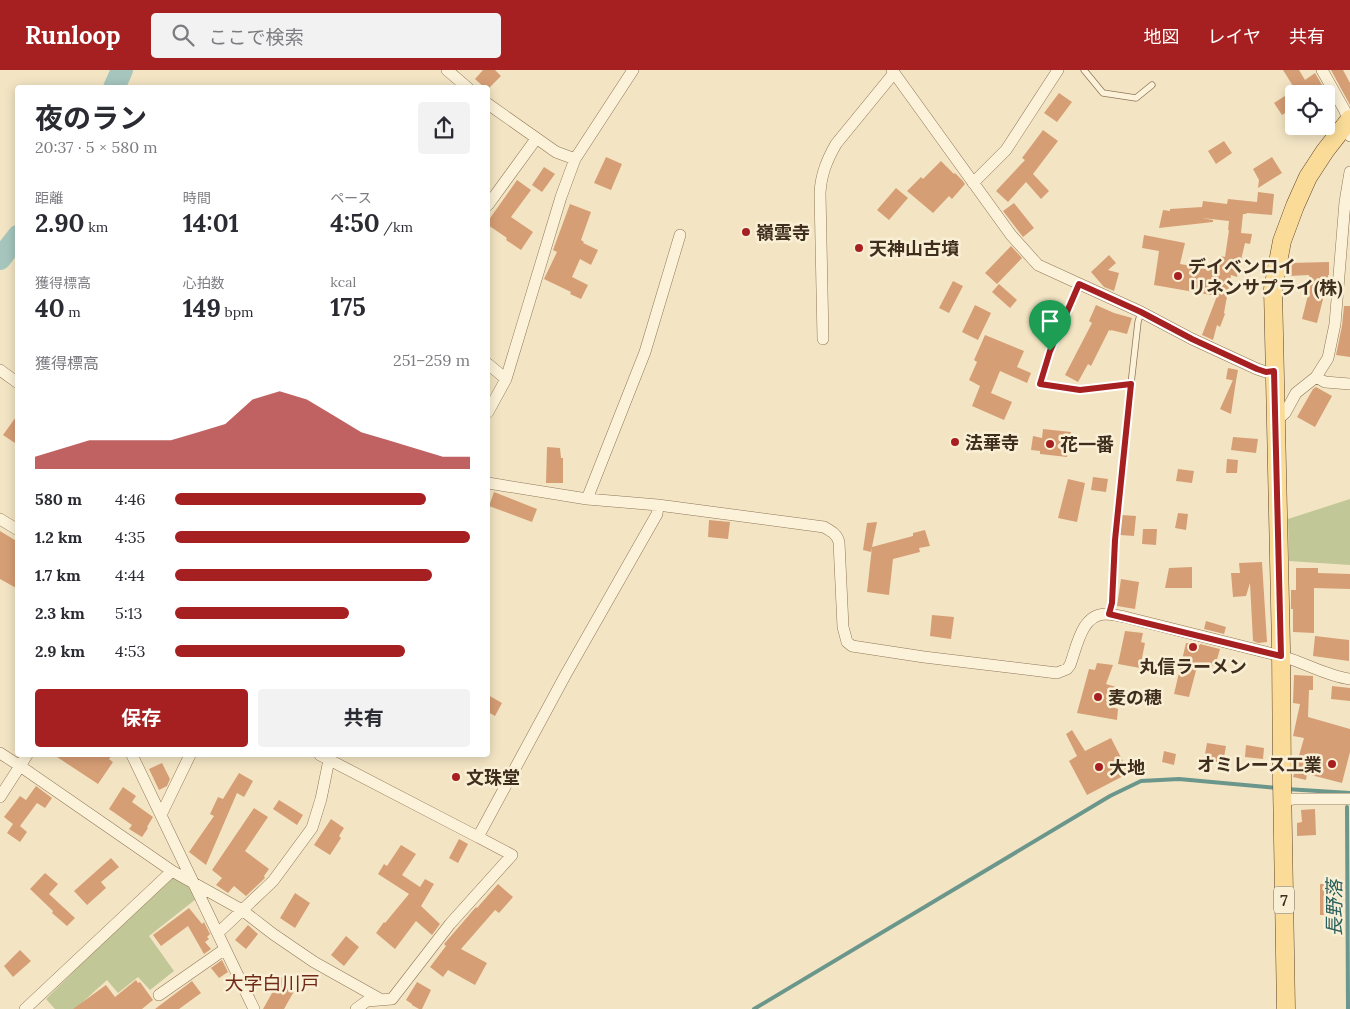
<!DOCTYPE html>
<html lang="ja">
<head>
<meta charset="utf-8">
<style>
  :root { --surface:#fff; --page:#f2f2f3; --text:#2b2b33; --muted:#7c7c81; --accent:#a72021 }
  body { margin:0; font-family:Lora,"Noto Sans JP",serif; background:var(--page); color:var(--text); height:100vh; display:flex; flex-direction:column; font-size:19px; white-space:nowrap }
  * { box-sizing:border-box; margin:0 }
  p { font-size:16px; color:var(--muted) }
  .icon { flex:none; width:28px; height:28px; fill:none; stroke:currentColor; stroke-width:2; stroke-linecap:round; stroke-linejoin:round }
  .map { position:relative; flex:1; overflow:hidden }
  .panel { position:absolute; left:15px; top:15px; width:475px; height:672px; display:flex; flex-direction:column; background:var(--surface); border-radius:5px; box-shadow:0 2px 12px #0003 }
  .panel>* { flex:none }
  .controls { position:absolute; left:1285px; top:15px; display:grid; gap:10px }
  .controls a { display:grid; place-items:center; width:50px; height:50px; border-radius:5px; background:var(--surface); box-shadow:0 2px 12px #0003; font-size:25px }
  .pin { position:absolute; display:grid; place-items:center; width:42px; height:42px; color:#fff; margin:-51px -21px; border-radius:50% 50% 50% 0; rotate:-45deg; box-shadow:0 0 5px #0007 }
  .pin .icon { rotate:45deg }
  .round { display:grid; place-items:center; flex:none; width:52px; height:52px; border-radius:5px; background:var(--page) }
  .head { display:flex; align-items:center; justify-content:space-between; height:85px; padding:0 20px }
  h1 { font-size:28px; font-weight:700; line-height:38px }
  .stats { display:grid; grid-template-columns:repeat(3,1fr); gap:8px; height:85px; padding:5px 20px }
  .stats div { display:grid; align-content:center }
  .stats b { font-size:25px; font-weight:700 }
  .stats small { font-size:14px; font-weight:400 }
  .stats p { font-size:14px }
  .chart { height:140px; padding:10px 20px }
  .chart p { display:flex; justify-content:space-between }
  .chart svg { width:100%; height:90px; margin-top:5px; fill:var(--accent); opacity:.7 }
  .cta { display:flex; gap:10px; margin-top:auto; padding:10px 20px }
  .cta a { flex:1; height:58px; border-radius:5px; background:var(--accent); color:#fff; font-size:20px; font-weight:700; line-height:58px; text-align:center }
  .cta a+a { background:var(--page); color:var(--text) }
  ul { padding:0 20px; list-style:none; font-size:16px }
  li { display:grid; grid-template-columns:80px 60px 1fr; align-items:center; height:38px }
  li i { height:12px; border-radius:6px; background:var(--accent) }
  header { display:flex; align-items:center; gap:30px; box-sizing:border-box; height:70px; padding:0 25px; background:var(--accent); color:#fff }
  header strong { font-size:24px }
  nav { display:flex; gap:28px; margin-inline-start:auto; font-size:18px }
  .search { width:350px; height:45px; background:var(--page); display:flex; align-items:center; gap:12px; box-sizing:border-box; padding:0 18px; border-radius:5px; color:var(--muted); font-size:19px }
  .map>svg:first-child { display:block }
  .cemetery { fill:#c1c796 }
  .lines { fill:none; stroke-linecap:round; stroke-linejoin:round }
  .stream { stroke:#6b968b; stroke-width:4 }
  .river { stroke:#a6c6bd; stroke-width:22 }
  .building { fill:#d69e75 }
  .lane-casing { stroke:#907658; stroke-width:7 }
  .street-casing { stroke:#907658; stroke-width:12 }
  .primary-casing { stroke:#5e432c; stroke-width:19 }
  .lane { stroke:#fcf2d9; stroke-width:5.5 }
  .street { stroke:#fcf2d9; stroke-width:11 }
  .primary { stroke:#fadc98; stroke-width:18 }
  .route-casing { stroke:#fff; stroke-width:10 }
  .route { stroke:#a72021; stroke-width:6 }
  .poi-dot { fill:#a72021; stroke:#f9efd5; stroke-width:2 }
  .labels { text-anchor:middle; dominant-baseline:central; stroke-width:5; stroke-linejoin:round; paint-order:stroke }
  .shield { fill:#f9efd5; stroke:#776854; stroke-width:1 }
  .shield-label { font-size:16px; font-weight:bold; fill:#3f2e1d }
  .poi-label { font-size:18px; font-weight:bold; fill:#3f2e1d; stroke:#f9efd5; text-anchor:start }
  .water-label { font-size:19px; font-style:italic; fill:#2b605d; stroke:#f9efd5 }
  .neighbourhood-label { font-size:19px; fill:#712a17; stroke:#f9efd5 }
</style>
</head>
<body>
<header>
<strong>Runloop</strong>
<div class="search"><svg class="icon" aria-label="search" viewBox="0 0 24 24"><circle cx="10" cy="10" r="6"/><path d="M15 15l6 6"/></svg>ここで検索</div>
<nav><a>地図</a><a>レイヤ</a><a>共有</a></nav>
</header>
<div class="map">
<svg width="1350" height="939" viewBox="0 0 1350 939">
  <rect width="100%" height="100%" fill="#f3e5c4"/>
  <path class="cemetery" d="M1350,429V495L1289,491L1288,449Z
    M172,806L192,817L196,829L149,866L174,901L150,920L138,907L118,923L107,910L75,939H55L46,929L132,844Z"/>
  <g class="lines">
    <path class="stream" d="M1286,719L1350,723
      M1347,737L1348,939
      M754,939L1110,726L1141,711L1179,709L1277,718"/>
    <path class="river" d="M114,18L122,0
      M0,189L18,166"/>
  </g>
  <path class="building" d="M483,0H495L501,6L488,19V18H485L475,9Z
    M1283,0H1299L1305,10L1315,3L1325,20L1319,24H1298Z
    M1331,0H1343L1350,13V35Z
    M1294,20V37L1282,45L1274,33Z
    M1059,23L1072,32L1057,52L1044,43Z
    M1043,60L1058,71L1033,104L1049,121L1041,129L1026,112L1008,132L996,121L1025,90L1022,88Z
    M1224,71L1232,83L1216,94L1208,81Z
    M606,87L622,94L611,120L594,113Z
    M1272,87L1282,103L1258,118L1259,110L1253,99Z
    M941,91L954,104L955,103L962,110L965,114L952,129L949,126L933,143L907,121L921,107L923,109Z
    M544,97L555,104L542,122L532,115Z
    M517,110L531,120L511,147L533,162L521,180L506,170L507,168L488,155V151Z
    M896,118L908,128L889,150L877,140Z
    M1258,122L1274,124L1272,145L1247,143L1246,144H1243L1241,163L1252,164L1250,174L1245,173L1237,207L1231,205L1224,243L1225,244L1220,257L1217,255L1213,270L1202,265L1217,226L1154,215L1159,181L1142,178L1144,165L1185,173L1180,194L1217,200L1220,186L1225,187L1229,160H1228L1229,151L1202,148L1213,150V152L1159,158L1163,140L1170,141V139L1202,137L1203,131L1227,134L1228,129L1257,132Z
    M1014,133L1034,158L1023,167L1003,141Z
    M570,134L591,142L581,170L584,172L583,173L598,180L591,195L580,189L572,207L588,215L581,229L570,224L571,222L544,209L557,182L553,180Z
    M1011,176L1022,188L997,214L985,203Z
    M1109,185L1116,193L1108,200L1119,203L1114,221L1104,217L1091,202Z
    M1329,192V205H1328V209L1317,253L1302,249L1310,217L1309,205L1289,206V193Z
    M953,211L963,216L949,243L939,238Z
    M999,214L1017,230L1010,238L992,222Z
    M975,235L991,243L978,270L962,262Z
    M1096,235L1114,243L1132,248L1127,264L1111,260V261L1109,260L1091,296L1088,294L1078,312L1065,305L1092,253L1089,251Z
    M1344,236H1350V287L1336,285L1342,256Z
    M985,265L1024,281L1017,297L1031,303L1027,313L1000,301L991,323L1012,332L1004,350L972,336L980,316L969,310L977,292L974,290Z
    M1228,298L1238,300L1236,311L1226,309Z
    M1233,310L1236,311L1231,344L1220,339Z
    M1316,317L1332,326L1315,357L1297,347L1313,319Z
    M18,344V375L3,365Z
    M1043,359L1071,362L1067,387L1040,384V381L1031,380L1033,366L1042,368Z
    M1233,367L1258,369L1256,383L1231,380Z
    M547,377L560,378L561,388H563V413H546Z
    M1227,389L1238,390L1237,403H1226Z
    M1178,399L1194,401L1192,413L1176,411Z
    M1093,407L1108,409L1106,422L1091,420Z
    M1068,409L1085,413L1077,452L1058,448Z
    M494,422L537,439L532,452L489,436Z
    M1178,443L1188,444L1186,460L1175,458Z
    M1122,445L1136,446L1134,466L1120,465Z
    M709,450L730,452L728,469L708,467Z
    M877,452L871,482L863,480L867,453Z
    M1143,459H1157L1156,475L1142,474Z
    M925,460L930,476L919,478L920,482L893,489L889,525L867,522L872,477L913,466V463Z
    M0,461L18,472V519L0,509Z
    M1262,492L1267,572L1258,573L1253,571L1250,513L1246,526L1233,527L1231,503H1240L1239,493Z
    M1192,497V518H1165L1169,498Z
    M1296,498H1318V503L1350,504V519L1314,518V563L1293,562V539H1291V520H1296Z
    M1121,509L1139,512L1135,539L1117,536Z
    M932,545L954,547L951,569L930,566Z
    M1206,551L1226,557L1224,564L1204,559Z
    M1125,561L1143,563L1141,572L1145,573L1140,598L1118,594Z
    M1315,566L1349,570V591L1313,586Z
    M1186,573L1200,575V574L1220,579L1215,596L1198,593L1189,627L1174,624Z
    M1097,593L1113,595L1106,614L1116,617L1112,637L1118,639L1117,650L1077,643L1089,599L1095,600Z
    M1294,605L1313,606V620H1309L1308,647L1350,659V682L1342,713L1307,704L1306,710L1293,707L1304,668L1293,666L1300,634L1293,633Z
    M1332,616L1350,618V631L1331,629Z
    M488,625L502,633L495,646L488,642Z
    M1072,660L1085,681L1111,668L1129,703L1087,725L1069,691L1077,686L1066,664Z
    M1207,673L1226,676L1223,693L1204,690Z
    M1246,675L1264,678L1263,689L1245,687Z
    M1164,681L1176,684L1174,695L1162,692Z
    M54,685H112L109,689L113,692L98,714Z
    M162,693L170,709L167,716L159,720L149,699Z
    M239,703L253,711L244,727L237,723L206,795L189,782L214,746L210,744L218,727L223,729Z
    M36,716L52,728L45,738L37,733L20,756L27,762L20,772L7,763L13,754L4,747L20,726L26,730Z
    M123,717L136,726L132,732L153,747L147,757L148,758L142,767L129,759L132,755L109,739Z
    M279,730L303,745L297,755L273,739Z
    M254,738L268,747L245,781L269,799L264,806L265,808L246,826L234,816L228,823L216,815L222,808L212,800Z
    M1315,739L1316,765L1297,766V753L1302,752L1301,740Z
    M331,749L344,758L339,766L341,768L330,785L314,775Z
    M459,769L468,774L458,793L449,788Z
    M401,775L416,784L402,805L420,817L425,809L434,814L421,836L440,854L432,865L416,851L395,879L376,863L384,852L385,853L409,824L378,804L384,794L387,796Z
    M111,788L119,797L101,812L106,818L87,835L74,821Z
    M45,803L58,814L49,824L75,848L67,856L52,843L53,841L30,819Z
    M498,814L513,827L499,843L495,840L461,879L487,893L475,915L448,900L443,907L430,897L446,876L444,874L476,837L477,838Z
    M1320,814H1339L1340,848H1328V845H1320Z
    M295,823L310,833L295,858L280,848Z
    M189,838L202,854L204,852L210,864L207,867L209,869L205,872L211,879L204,884L188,856L161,876L153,865Z
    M248,855L258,864L246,879L235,870Z
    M346,866L359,877L344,896L331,885Z
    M20,880L31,891L13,907L4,896Z
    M222,890L228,902L219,908L211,898Z
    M281,907L297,916L284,939H263Z
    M136,910L138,913L140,912L153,930L142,939H73L106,915L115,927Z
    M192,911L201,923L179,939H155Z
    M417,912L431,920L422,939H419L412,935V934L406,930Z"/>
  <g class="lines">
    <g class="lane-casing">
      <path id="lane" d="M1084,0L1103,23L1136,28L1152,15
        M1079,214L1050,281L1040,315L1080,320L1131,314
        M1109,544L1112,533L1115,469L1131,314L1138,252L1141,242"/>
    </g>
    <g class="street-casing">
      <path id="street" d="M447,0L468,18
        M892,0L1011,165L1038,195L1141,242L1192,269L1257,299L1266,302L1274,301
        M1322,0L1345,41L1348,51L1350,66
        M488,34L556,82L575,89
        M973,113L1006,80L1058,0
        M488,135L536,69
        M823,269L820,123C821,104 827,90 836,74L894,3
        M488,294L506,309
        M0,300L18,313
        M1316,307L1325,312L1350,314
        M488,342L506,309L561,127L575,89L633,0
        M1275,352L1285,343L1296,323L1316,307L1328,288L1335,254L1345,132L1350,102
        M488,413L587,429L645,282L680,165
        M587,429L658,435L824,457C831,461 837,464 839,472L843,557L847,572L852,576L924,587L1057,603L1067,599L1070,595C1077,577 1081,545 1105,544C1112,544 1119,546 1125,547L1281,586C1304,592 1326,606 1350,609
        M0,449L18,460
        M0,683L20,696L0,727
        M27,685L20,696L172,801
        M132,685L254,939
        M320,685L478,767L566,604L657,444L658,435
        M1282,731L1293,729H1350
        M161,745L190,685
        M218,863L273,811L312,758L321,729L330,685
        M159,925L225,879
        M25,939L172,801L242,840L273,864L314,892L380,929
        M356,939L367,931L392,929L450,854L512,785L478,767"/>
    </g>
    <g class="primary-casing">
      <path id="primary" d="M1286,939L1282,711L1281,578L1273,219L1282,171L1295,136L1308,107L1325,81L1350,49"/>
    </g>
    <use href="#lane" class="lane"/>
    <use href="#street" class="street"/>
    <use href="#primary" class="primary"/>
  </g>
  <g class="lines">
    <g class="route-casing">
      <path id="route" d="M1079,214L1141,242L1192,269L1257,299L1266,302L1274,301L1281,586L1109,544L1112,533L1115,470L1131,314L1080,320L1040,314L1050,281Z"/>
    </g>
    <use href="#route" class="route"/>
  </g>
  <g class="poi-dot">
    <circle cx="746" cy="162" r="5"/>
    <circle cx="859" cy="178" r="5"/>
    <circle cx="1178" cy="206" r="5"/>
    <circle cx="955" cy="372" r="5"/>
    <circle cx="1050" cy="374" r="5"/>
    <circle cx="1193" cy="577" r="5"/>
    <circle cx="1098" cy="627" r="5"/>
    <circle cx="1332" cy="694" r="5"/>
    <circle cx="1099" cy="697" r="5"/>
    <circle cx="456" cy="707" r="5"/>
  </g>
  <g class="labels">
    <rect class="shield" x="1274" y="816.5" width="20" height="27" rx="4"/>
    <g class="shield-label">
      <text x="1284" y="830">7</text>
    </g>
    <g class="poi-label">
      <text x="756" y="162">嶺雲寺</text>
      <text x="869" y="178">天神山古墳</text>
      <text x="1188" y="196">デイベンロイ<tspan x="1188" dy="21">リネンサプライ(株)</tspan></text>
      <text x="965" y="372">法華寺</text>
      <text x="1060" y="374">花一番</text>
      <text x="1193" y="596" text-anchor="middle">丸信ラーメン</text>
      <text x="1108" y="627">麦の穂</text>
      <text x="1322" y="694" text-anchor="end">オミレース工業</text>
      <text x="1109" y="697">大地</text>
      <text x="466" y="707">文珠堂</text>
    </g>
    <g class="water-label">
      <text transform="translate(1334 838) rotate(-90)">長野落</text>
    </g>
    <g class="neighbourhood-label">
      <text x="272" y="913">大字白川戸</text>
    </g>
  </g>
</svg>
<div class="controls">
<a><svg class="icon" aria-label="locate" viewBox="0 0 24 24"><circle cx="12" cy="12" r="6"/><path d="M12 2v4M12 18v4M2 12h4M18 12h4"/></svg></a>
</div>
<div class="pin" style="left:1050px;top:281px;background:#1e9e55"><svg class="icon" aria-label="arrive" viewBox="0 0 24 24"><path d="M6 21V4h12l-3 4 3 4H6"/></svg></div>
<section class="panel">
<div class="head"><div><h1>夜のラン</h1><p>20:37 · 5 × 580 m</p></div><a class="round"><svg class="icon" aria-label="share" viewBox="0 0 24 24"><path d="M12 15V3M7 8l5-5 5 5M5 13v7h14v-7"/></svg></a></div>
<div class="stats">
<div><p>距離</p><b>2.90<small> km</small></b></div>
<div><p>時間</p><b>14:01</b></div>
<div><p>ペース</p><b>4:50<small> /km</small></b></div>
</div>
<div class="stats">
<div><p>獲得標高</p><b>40<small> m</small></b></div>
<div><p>心拍数</p><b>149<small> bpm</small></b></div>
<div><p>kcal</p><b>175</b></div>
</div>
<div class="chart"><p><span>獲得標高</span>251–259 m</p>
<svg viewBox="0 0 160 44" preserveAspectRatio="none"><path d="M0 44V38L10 34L20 30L30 30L40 30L50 30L60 26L70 22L80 10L90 6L100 10L110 18L120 26L130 30L140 34L150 38L160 38V44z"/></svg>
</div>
<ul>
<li><b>580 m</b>4:46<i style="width:85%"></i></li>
<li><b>1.2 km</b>4:35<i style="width:100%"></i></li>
<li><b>1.7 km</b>4:44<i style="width:87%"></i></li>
<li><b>2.3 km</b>5:13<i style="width:59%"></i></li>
<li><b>2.9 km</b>4:53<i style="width:78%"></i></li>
</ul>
<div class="cta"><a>保存</a><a>共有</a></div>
</section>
</div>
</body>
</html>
